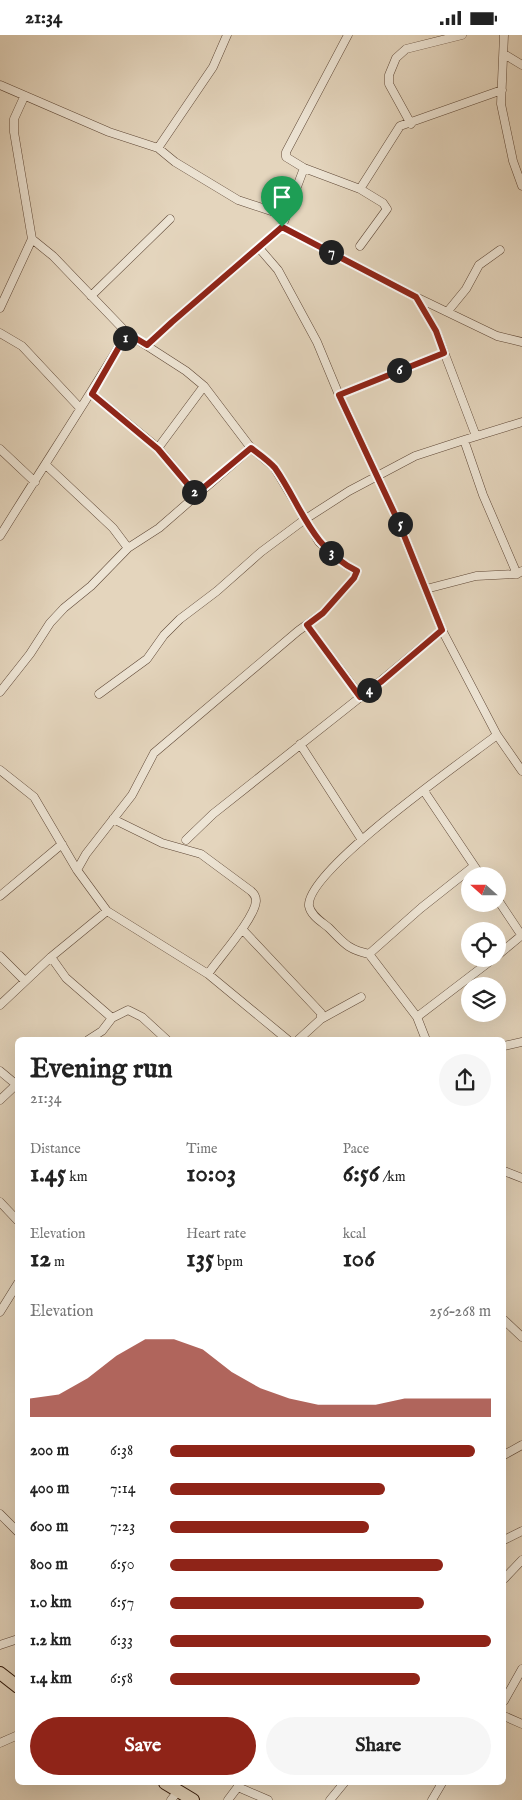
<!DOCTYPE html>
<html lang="en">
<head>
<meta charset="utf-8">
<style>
  :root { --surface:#fff; --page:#f6f6f6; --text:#222; --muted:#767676; --accent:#8f2418 }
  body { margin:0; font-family:"IM FELL English",serif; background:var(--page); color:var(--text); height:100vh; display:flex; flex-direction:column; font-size:19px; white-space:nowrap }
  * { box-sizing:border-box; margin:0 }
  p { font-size:16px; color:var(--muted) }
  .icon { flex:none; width:28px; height:28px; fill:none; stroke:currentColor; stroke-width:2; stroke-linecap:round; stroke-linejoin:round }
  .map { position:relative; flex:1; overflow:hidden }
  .details { position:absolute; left:15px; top:1002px; width:491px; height:748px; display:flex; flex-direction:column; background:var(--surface); border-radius:8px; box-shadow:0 5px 20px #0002 }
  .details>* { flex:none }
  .needle { width:32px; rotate:291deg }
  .fabs { position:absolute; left:461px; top:832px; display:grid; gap:10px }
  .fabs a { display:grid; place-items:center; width:45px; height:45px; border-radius:50%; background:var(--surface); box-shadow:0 5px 20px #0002; font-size:25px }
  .pin { position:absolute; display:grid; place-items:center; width:42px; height:42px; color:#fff; margin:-51px -21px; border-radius:50% 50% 50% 0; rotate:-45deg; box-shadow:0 0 5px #0007 }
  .pin .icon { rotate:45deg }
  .km { position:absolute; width:25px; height:25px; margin:-12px; border-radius:50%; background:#222; color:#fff; font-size:14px; line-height:25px; text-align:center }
  .round { display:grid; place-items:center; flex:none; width:52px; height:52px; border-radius:26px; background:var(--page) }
  .overview { display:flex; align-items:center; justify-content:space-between; height:85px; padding:0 15px }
  h1 { font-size:28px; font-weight:800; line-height:38px }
  .stats { display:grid; grid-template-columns:repeat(3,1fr); gap:8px; height:85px; padding:5px 15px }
  .stats div { display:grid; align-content:center }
  .stats b { font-size:25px; font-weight:800 }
  .stats small { font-size:14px; font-weight:400 }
  .stats p { font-size:14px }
  .chart { height:140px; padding:10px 15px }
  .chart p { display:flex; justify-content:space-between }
  .chart svg { width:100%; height:90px; margin-top:5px; fill:var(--accent); opacity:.7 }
  .primary-button { display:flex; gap:10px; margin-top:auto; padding:10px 15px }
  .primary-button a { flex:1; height:58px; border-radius:30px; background:var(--accent); color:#fff; font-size:20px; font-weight:800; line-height:58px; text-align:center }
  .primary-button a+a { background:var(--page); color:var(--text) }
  ul { padding:0 15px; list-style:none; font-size:16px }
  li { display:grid; grid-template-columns:80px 60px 1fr; align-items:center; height:38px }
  li i { height:12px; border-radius:6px; background:var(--accent) }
  .status { display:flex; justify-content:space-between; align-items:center; height:35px; padding:0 25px; background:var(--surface); direction:ltr }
  .status svg { height:14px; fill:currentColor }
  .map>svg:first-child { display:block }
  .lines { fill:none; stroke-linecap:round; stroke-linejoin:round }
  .minor-casing { stroke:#5e4736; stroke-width:9 }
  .trunk-casing { stroke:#311809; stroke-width:14 }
  .minor { stroke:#ede4d4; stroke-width:8 }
  .trunk { stroke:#e4d5bd; stroke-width:12 }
  .route-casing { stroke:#fff; stroke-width:10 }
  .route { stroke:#8f2418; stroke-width:6 }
</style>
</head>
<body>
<div class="status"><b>21:34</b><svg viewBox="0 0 49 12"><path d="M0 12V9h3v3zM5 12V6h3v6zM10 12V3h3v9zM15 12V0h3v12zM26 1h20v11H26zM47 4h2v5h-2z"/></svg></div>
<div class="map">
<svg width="522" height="1765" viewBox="0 0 522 1765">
  <rect width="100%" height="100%" fill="#e4d5bd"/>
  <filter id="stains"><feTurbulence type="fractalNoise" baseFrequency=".004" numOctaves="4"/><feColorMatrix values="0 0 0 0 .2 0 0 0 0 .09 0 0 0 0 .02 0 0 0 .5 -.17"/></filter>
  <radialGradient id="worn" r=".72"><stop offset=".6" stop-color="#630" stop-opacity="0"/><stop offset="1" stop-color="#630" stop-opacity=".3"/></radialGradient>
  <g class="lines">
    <g class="minor-casing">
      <path id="minor" d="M348,0L286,117V122L304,133L360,154
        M504,0L501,69L513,126L522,151
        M504,19L522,30
        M0,50L109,97L158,113L175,127L238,165L286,181
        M411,89L389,49V40L396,23L406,14L462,0
        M158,113L213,32L227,0
        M282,192L416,262L497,301L522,307
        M32,204L53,221L127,298L186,336L204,351L251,413L274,432L319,507L346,530L357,536L354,543L323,578L298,596L154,718L132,760L86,819L77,835
        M360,211L387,174L383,168L360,154L400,91L502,55
        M259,213L278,235L317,307L339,360L399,488L442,595L497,700L522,736
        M91,261L170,184
        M416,262L436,296L476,401
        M0,273L32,204L14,97V84L24,62
        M448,276L466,254L479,230L500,215
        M0,298L22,311L80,373
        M147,310L172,287L282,192L304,133
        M92,359L158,413L196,459
        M339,360L444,318
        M158,413L204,351
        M0,414L35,447
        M46,430L113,493L128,513
        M0,501C42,433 86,367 127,298
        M517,539L483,460L464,405L522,387
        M426,554L476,541L517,539L522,536
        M307,590L360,661
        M0,657L30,619L50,588L64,573L91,551L128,513L159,493L251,413
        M99,659L147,624L164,600L180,584L217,556L261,517L304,485L349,456L415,421L464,405
        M300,709L362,805
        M0,735L34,762L77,835L107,876L208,939L288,1005
        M424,756L481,841
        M113,784L162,808L201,819L251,856C254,859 256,861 256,866C255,883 219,923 208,939
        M186,805L213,779L382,645L442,595
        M0,861L62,809
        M498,865L522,901
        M242,894L321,978V984L298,1005
        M369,919L421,873L474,831
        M498,920L522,900
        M0,921L25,946
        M51,922L66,943L112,983
        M0,970L51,922L107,876
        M417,982L493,924
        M321,984L361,962
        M88,1005L102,996L112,983L128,975L142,982L167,1005
        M426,1005L417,982L369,919C347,914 344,908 329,893C322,887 311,881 309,871C305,836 466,724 497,700
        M504,1011L522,1007
        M0,1036L18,1051
        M0,1065L18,1048
        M504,1136L522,1143
        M0,1167L18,1186
        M0,1277L18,1248
        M504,1285L522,1302
        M504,1420L522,1410
        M0,1479L18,1497
        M504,1505L522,1496
        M504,1544L522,1525
        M0,1610L18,1604
        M504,1666L522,1634
        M504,1681L522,1689
        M0,1708L18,1700
        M238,1752L268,1765
        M171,1765L178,1756
        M228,1765L240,1749
        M330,1765L344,1748
        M432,1765L442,1748"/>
    </g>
    <g class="trunk-casing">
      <path id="trunk" d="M0,1638L18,1652
        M165,1748L193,1765"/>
    </g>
    <use href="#minor" class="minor"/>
    <use href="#trunk" class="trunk"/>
  </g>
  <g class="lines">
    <g class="route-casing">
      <path id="route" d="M282,192L416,262L436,296L444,318L339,360L399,488L442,595L382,646L360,662L307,590L323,578L354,543L357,536C311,513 302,472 275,433C269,426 259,419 251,413L196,459L158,414L92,359L127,298L147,310L172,287Z"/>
    </g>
    <use href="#route" class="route"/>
  </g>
  <rect width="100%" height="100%" filter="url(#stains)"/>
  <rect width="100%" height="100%" fill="url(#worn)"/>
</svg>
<div class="fabs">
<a><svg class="needle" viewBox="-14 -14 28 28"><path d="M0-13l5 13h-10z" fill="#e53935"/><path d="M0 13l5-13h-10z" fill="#767676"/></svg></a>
<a><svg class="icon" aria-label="locate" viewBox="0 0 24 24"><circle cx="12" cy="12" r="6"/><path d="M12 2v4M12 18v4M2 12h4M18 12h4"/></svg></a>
<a><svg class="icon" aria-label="layers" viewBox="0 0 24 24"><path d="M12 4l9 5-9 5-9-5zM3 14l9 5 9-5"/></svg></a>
</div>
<div class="pin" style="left:282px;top:192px;background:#1e9e55"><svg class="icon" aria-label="arrive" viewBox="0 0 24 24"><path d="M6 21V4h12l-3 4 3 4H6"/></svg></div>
<b class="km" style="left:125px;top:303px">1</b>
<b class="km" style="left:194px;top:457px">2</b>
<b class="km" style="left:331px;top:518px">3</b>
<b class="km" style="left:369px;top:655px">4</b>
<b class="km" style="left:400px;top:489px">5</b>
<b class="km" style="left:399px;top:335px">6</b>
<b class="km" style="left:331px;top:217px">7</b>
<section class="details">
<div class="overview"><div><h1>Evening run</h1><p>21:34</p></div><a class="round"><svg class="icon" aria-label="share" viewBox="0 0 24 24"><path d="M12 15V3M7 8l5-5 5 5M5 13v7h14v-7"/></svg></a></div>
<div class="stats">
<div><p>Distance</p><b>1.45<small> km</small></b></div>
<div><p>Time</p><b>10:03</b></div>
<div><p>Pace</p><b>6:56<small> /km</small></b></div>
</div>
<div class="stats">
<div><p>Elevation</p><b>12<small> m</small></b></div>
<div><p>Heart rate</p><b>135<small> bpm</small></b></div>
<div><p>kcal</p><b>106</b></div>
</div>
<div class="chart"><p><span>Elevation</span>256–268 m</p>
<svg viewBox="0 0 160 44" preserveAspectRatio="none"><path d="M0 44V35L10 33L20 25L30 14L40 6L50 6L60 11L70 22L80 30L90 35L100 38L110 38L120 38L130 35L140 35L150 35L160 35V44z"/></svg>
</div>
<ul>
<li><b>200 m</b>6:38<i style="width:95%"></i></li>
<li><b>400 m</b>7:14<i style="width:67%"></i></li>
<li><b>600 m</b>7:23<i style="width:62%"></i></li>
<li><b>800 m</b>6:50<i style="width:85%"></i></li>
<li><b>1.0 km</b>6:57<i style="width:79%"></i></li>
<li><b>1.2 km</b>6:33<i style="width:100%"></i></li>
<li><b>1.4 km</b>6:58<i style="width:78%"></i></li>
</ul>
<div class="primary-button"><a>Save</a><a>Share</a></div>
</section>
</div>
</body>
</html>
